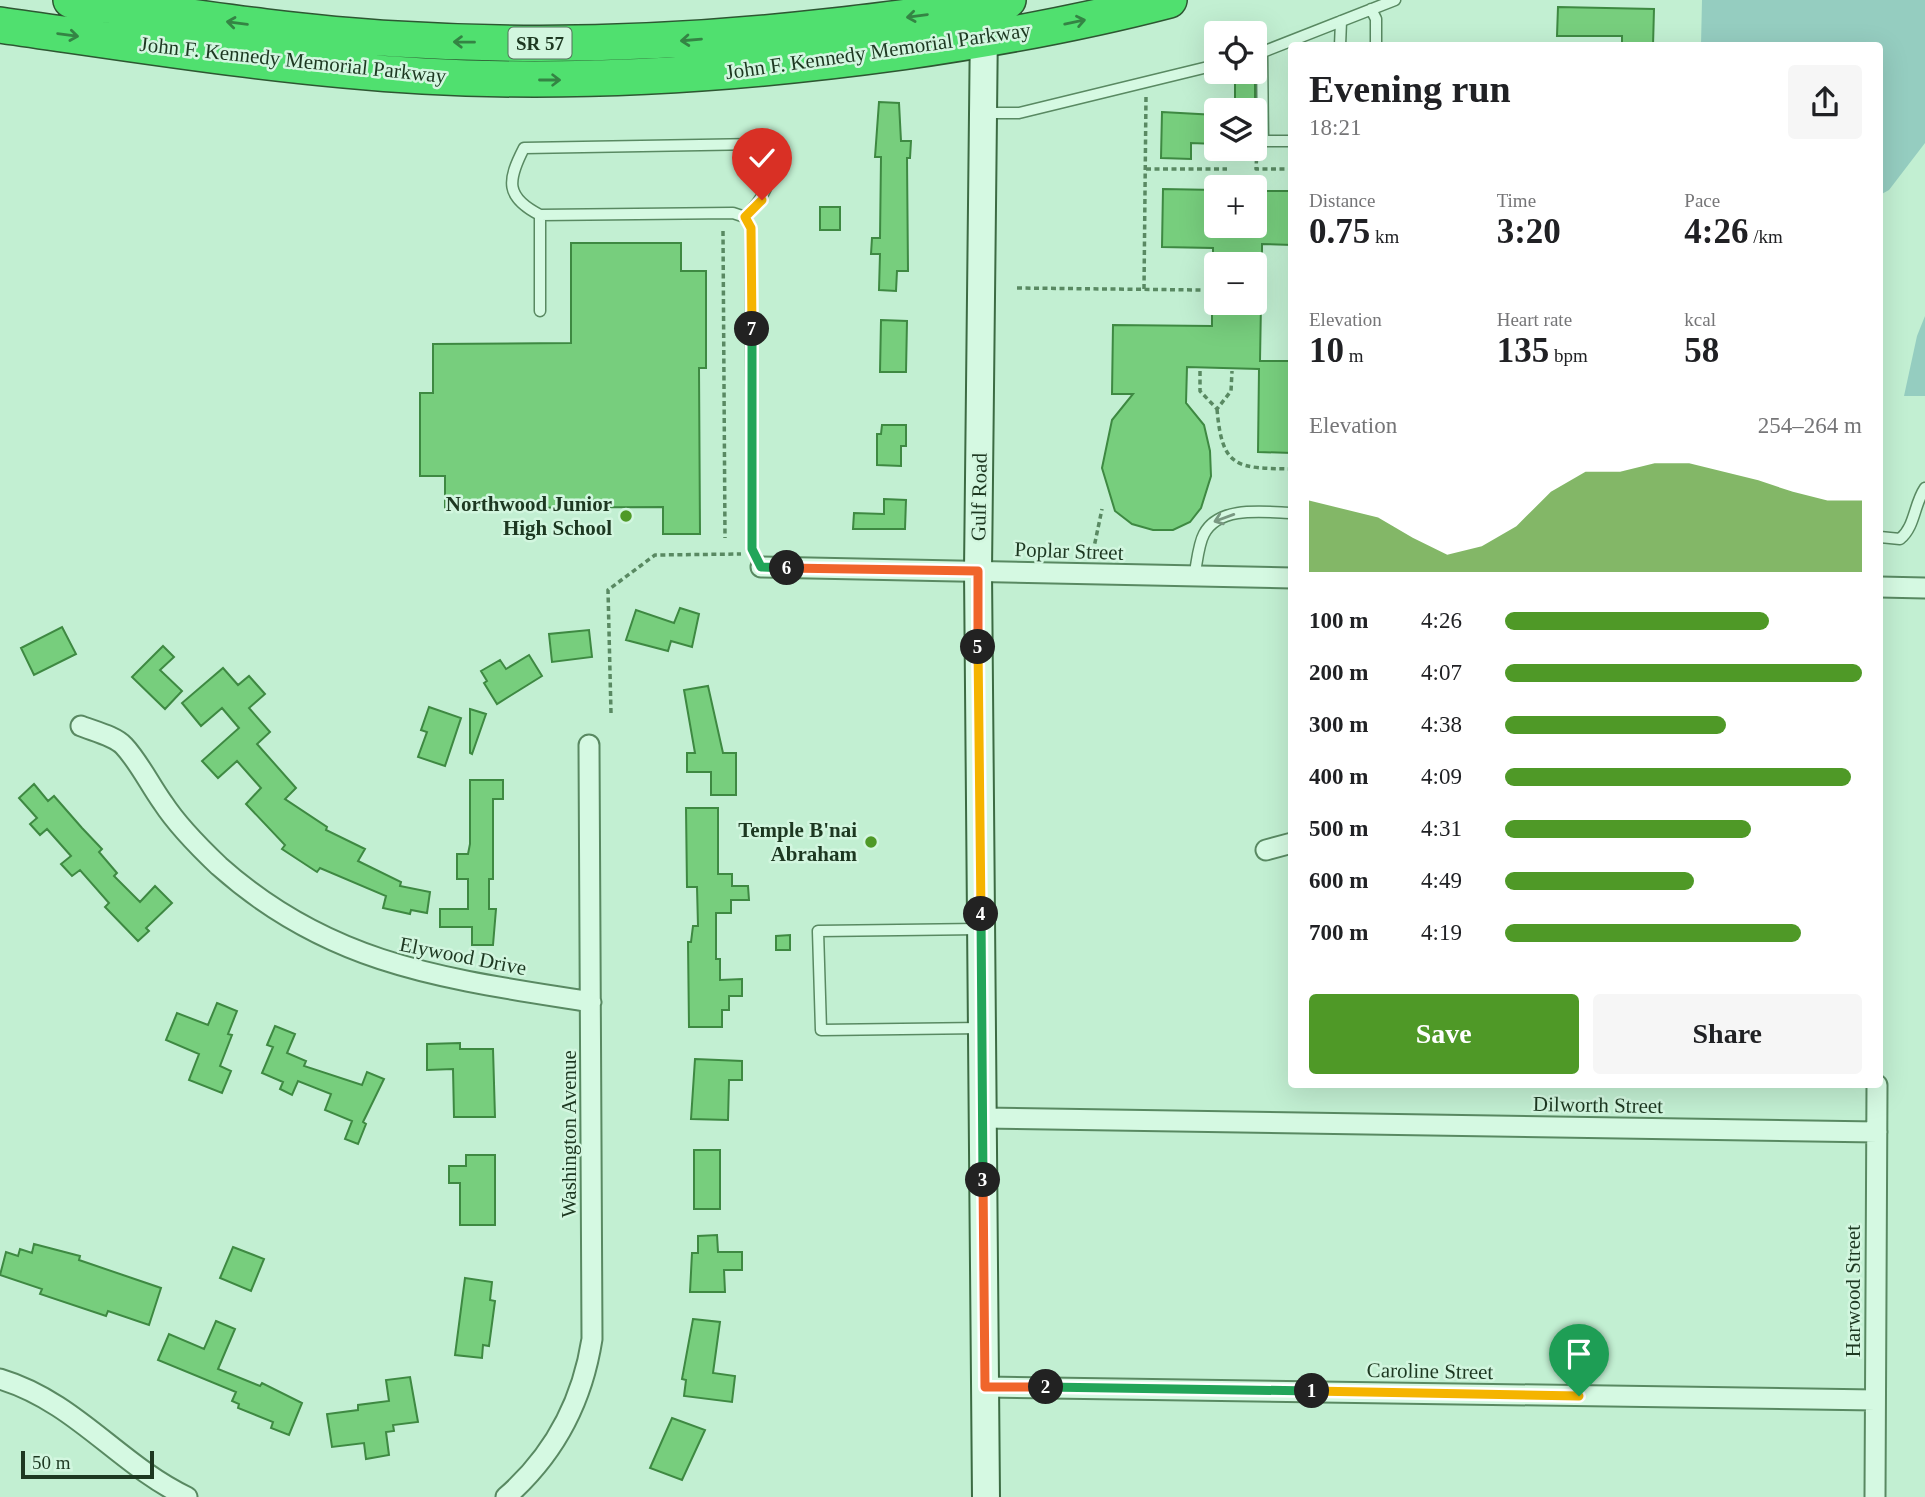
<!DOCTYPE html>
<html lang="en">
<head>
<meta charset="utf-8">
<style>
  :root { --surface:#fff; --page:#f6f6f6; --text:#202124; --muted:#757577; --accent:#4f9927 }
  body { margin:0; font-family:Georgia,serif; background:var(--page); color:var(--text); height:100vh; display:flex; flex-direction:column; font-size:26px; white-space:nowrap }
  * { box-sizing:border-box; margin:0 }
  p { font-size:23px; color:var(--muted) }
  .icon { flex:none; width:38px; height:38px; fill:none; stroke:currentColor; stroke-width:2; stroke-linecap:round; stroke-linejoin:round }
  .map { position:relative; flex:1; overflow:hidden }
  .details { position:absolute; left:1288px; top:42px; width:595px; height:1046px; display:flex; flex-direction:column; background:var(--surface); border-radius:7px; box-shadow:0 7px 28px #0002 }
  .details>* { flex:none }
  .tools { position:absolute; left:1204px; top:21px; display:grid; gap:14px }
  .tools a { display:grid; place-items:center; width:63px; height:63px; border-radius:7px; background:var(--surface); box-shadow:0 7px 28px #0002; font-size:35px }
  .scale { position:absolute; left:21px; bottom:18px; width:133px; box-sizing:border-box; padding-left:7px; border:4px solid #1d3821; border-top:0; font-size:19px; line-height:24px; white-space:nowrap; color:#1d3821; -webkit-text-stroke:5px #d2f6df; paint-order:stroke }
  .pin { position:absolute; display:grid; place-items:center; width:60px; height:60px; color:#fff; margin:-72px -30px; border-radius:50% 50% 50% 0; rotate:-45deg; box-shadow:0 0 7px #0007 }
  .pin .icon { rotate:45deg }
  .km { position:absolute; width:35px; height:35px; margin:-18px; border-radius:50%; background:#222; color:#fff; font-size:19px; line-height:35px; text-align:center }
  .round { display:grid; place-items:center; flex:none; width:74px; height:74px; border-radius:7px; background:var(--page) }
  .summary { display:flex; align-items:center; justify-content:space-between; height:119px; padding:0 21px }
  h1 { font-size:38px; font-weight:700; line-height:52px }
  .figures { display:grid; grid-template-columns:repeat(3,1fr); gap:10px; height:119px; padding:7px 21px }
  .figures div { display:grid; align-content:center }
  .figures b { font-size:35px; font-weight:700 }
  .figures small { font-size:19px; font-weight:400 }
  .figures p { font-size:19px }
  .chart { height:196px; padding:14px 21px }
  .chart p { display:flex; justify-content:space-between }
  .chart svg { width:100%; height:126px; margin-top:7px; fill:var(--accent); opacity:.7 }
  .action { display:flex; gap:14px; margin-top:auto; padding:14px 21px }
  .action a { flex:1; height:80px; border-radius:7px; background:var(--accent); color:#fff; font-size:28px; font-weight:700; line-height:80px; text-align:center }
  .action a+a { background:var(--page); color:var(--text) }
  ul { padding:0 21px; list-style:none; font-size:23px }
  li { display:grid; grid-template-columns:112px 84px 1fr; align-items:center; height:52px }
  li i { height:18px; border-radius:9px; background:var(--accent) }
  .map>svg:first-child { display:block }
  .green { fill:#95cdc0 }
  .building { fill:#77ce7d; stroke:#3e8942; stroke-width:2 }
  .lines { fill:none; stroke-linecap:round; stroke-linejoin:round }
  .lane-casing { stroke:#598962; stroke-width:13 }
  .street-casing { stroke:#598962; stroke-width:23 }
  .secondary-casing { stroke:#3c6b43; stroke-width:30 }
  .highway-casing { stroke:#2d5732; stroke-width:38 }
  .path { stroke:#598962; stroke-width:3.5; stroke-dasharray:5 3.5; stroke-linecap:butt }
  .lane { stroke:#d5f9e2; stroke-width:10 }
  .street { stroke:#d5f9e2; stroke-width:19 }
  .secondary { stroke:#d5f9e2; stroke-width:26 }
  .highway { stroke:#50e06f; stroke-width:35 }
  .oneway { stroke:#348444 }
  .oneway2 { stroke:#799882 }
  .split-1-casing { stroke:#fff; stroke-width:14 }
  .split-2-casing { stroke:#fff; stroke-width:14 }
  .split-3-casing { stroke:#fff; stroke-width:14 }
  .split-4-casing { stroke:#fff; stroke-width:14 }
  .split-5-casing { stroke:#fff; stroke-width:14 }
  .split-6-casing { stroke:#fff; stroke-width:14 }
  .split-7-casing { stroke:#fff; stroke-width:14 }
  .split-8-casing { stroke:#fff; stroke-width:14 }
  .split-1 { stroke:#f5b400; stroke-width:9 }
  .split-2 { stroke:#22a559; stroke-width:9 }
  .split-3 { stroke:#f0652b; stroke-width:9 }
  .split-4 { stroke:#22a559; stroke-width:9 }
  .split-5 { stroke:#f5b400; stroke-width:9 }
  .split-6 { stroke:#f0652b; stroke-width:9 }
  .split-7 { stroke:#22a559; stroke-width:9 }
  .split-8 { stroke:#f5b400; stroke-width:9 }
  .poi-dot { fill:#4f9927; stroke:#d2f6df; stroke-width:2.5 }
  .labels { text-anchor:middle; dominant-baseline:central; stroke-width:5; stroke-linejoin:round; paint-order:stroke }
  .shield { fill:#d2f6df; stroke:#53715a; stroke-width:2 }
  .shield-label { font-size:19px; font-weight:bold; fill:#1d3821 }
  .street-label { font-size:21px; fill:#1d3821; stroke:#d2f6df }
  .poi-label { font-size:21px; font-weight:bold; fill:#1d3821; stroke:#d2f6df; text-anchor:end }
</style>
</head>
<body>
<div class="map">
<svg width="1925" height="1497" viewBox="0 0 1925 1497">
  <rect width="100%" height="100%" fill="#c2efd2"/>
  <path class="green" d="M1702,0H1925V143L1889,190L1880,195V46L1701,45Z
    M1925,316V396H1904L1917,336Z"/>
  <path class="building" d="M1558,7L1654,9L1653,46H1622V36H1557Z
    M1235,80H1255V108H1235Z
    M879,102L899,103L901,141H911L910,158H907L908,271H897L896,291L879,290L880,254H871L872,238H880L881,157H875Z
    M1162,112L1216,115V144L1191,143V159L1161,158Z
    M1163,189L1216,190V226H1255V191H1292V245L1262,244V264H1213V248L1162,247Z
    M820,207H840V230H820Z
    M571,243H681V271H706V368H699L700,534H663V507L445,508V476H420V393H433V344L571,343Z
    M1212,303H1261L1260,361H1292V453L1258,452L1259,369L1187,367L1186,403L1204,425L1210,451L1211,476L1201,508L1190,522L1173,530H1153L1132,524L1115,511L1102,468L1112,420L1133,394H1112L1113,325L1212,326Z
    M881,320L907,321L906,372H880Z
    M882,425H906V446H901V466L877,465V434H881Z
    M884,499L906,500L905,529H853L854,513L884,514Z
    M680,608L699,614L692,647L671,641L668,651L626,640L636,610L674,623Z
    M62,627L76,654L34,675L21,648Z
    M589,630L592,657L552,662L549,634Z
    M163,646L174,657L160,670L182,691L165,709L132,677Z
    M529,655L542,676L497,704L484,683L487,681L481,671L500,660L506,669Z
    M223,668L238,685L249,676L265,694L249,708L270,732L257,744L296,788L285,799L327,827L326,830L365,849L358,861L401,882L400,886L430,892L427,913L411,910L410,914L383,908L386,896L320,868L317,872L282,849L285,845L246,804L261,788L237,761L218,778L202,761L239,728L222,708L201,726L182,703Z
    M708,686L723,753H736V795H711V772H687V753H695L684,690Z
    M429,707L461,718L445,766L418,757L427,732L421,730Z
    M470,709L486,714L472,754L470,753Z
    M470,780H503V799H493V879H489V909H496L493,945H472V927H440V909H468V879H457V854H468L470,844Z
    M34,784L48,801L54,796L82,828L102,849L99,852L117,873L114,876L140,902L155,886L172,903L146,928L149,931L138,941L105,907L109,903L80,870L72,876L61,864L71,856L47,829L40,835L30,824L37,818L19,798Z
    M686,808H718V874H732V886H748L749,900H731V913H716V959H720V980L742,979V996H729V1010H722V1027H689L688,942H691L693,926H698L697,887H687Z
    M790,935V950H776V936Z
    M217,1003L237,1011L228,1034L232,1035L220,1066L231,1071L222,1093L189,1080L199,1054L166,1040L177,1013L208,1025Z
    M275,1026L295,1034L287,1053L306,1061L304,1066L362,1085L367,1072L384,1079L363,1122L366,1124L358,1144L345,1139L352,1121L325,1110L331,1094L298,1081L292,1095L280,1089L283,1082L262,1073L273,1047L267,1045Z
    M460,1043V1049H493L495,1117H454L453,1069L427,1070V1044Z
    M695,1059L742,1061V1080H729L728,1120L691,1119Z
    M694,1150H720V1209H694Z
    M466,1155H495V1225H460V1183H449V1166H466Z
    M717,1235L718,1252H742V1270H724L725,1292H690L692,1253H698V1236Z
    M34,1244L80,1256L79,1260L161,1288L149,1325L108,1311L106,1316L40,1294L42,1289L0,1275L6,1252L18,1256L20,1249L32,1253Z
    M233,1247L264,1259L251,1291L220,1278Z
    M465,1278L492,1282L490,1300L495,1301L489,1346L483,1345L482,1358L455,1355Z
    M693,1319L720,1322L713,1373L735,1376L732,1402L684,1396L686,1380L682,1379Z
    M216,1321L235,1329L218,1369L260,1386L262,1383L302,1403L289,1435L271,1428L273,1422L238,1408L239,1404L232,1401L236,1392L158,1360L169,1334L204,1349Z
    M410,1377L418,1422L393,1425L394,1431L386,1432L389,1455L366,1459L364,1443L332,1447L327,1414L358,1410V1405L389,1401L386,1380Z
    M672,1418L705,1430L682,1480L650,1468Z"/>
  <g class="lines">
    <g class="lane-casing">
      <path id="lane" d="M1371,9L1376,19V46
        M1340,46L1341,21
        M1262,52L1263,141H1292
        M1255,55L1395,0
        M984,113H1019L1216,65
        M540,215C505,197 507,181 524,148L759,144L772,155C771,183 765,197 745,217
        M540,311V215L733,213L745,217L751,228L752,549L761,567
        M1880,537L1900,539C1915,527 1914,504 1925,488
        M1194,577C1197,564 1198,545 1204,534C1219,505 1265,512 1292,513
        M980,929L818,931L821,1030L982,1028"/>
    </g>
    <g class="street-casing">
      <path id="street" d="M761,567L1292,578
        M1880,587L1925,588
        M81,726C93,731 115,736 124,746C139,762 150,785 163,803C178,826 199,847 219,866C332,967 449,979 591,1002
        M1266,850L1292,843
        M982,1118L1877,1132
        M0,1379C76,1402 118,1464 187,1497
        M985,1387L1875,1400
        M506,1497C554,1455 582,1403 592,1339L589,745
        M1875,1497L1877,1085"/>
    </g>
    <g class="secondary-casing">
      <path id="secondary" d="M984,23L978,571L986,1497"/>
    </g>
    <g class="highway-casing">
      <path id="highway" d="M71,0C179,15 288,33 397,39C540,48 683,43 825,27C887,20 948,13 1008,0
        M0,25C141,45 282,68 423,76C584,85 742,74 902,52C992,39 1081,23 1169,0"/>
    </g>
    <path class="path" d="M1257,150L1256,169H1292
      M1146,169H1227
      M723,231L725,538
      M1017,288L1203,290
      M1144,289L1146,96
      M1200,371V391L1217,409L1231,391L1232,371
      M1217,409C1222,469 1237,468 1292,469
      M1093,552L1102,509
      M611,713L608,590L655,555L741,554"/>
    <use href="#lane" class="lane"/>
    <use href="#street" class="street"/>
    <use href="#secondary" class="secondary"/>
    <use href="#highway" class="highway"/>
  </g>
  <defs><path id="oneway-shaft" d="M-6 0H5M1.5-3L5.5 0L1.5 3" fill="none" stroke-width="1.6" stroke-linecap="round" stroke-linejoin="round" transform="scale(1.75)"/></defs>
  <g class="oneway">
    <use href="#oneway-shaft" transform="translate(917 16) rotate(172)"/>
    <use href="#oneway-shaft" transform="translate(1075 22) rotate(-12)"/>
    <use href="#oneway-shaft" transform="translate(237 23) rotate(-173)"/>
    <use href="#oneway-shaft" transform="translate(68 35) rotate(8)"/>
    <use href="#oneway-shaft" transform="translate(691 40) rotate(175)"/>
    <use href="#oneway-shaft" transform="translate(464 42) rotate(-179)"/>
    <use href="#oneway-shaft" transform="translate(550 80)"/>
  </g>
  <use class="oneway2" href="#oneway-shaft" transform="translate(1224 518) rotate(160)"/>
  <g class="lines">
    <g class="split-1-casing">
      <path id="split-1" d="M1312,1391L1579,1396"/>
    </g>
    <g class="split-2-casing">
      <path id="split-2" d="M1046,1387L1312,1391"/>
    </g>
    <g class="split-3-casing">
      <path id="split-3" d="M983,1180L985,1387H1046"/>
    </g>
    <g class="split-4-casing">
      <path id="split-4" d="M981,914L983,1180"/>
    </g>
    <g class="split-5-casing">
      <path id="split-5" d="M978,647L981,914"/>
    </g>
    <g class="split-6-casing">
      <path id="split-6" d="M787,568L978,571V647"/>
    </g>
    <g class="split-7-casing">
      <path id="split-7" d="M752,329V549L761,567L787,568"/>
    </g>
    <g class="split-8-casing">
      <path id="split-8" d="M752,329L751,228L745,217L762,200"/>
    </g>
    <use href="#split-1" class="split-1"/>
    <use href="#split-2" class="split-2"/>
    <use href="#split-3" class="split-3"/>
    <use href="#split-4" class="split-4"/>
    <use href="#split-5" class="split-5"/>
    <use href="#split-6" class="split-6"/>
    <use href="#split-7" class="split-7"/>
    <use href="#split-8" class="split-8"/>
  </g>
  <g class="poi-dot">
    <circle cx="626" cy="516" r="7"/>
    <circle cx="871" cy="842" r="7"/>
  </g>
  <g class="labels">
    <rect class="shield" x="508.5" y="27.5" width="63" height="31" rx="5"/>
    <g class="shield-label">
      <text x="540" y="43">SR 57</text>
    </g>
    <g class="street-label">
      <text transform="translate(878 51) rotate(-8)">John F. Kennedy Memorial Parkway</text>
      <text transform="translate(293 60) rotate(6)">John F. Kennedy Memorial Parkway</text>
      <text transform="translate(979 497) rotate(-89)">Gulf Road</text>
      <text transform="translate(1069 551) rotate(2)">Poplar Street</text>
      <text transform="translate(463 956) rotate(11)">Elywood Drive</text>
      <text transform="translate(1598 1105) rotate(1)">Dilworth Street</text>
      <text transform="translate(569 1134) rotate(-90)">Washington Avenue</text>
      <text transform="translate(1853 1291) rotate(-90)">Harwood Street</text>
      <text transform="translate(1430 1371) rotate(1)">Caroline Street</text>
    </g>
    <g class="poi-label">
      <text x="612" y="504">Northwood Junior<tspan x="612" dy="24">High School</tspan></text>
      <text x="857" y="830">Temple B'nai<tspan x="857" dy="24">Abraham</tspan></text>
    </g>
  </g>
</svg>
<div class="tools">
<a><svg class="icon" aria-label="locate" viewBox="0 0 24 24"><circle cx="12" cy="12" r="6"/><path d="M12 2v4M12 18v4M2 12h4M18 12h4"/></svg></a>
<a><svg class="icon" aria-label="layers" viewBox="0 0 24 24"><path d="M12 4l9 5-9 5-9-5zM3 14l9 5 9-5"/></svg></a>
<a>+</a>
<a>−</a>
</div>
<div class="scale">50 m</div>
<div class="pin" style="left:1579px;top:1396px;background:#1e9e55"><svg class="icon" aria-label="arrive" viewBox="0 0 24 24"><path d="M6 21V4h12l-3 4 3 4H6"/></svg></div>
<div class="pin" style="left:762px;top:200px;background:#d93025"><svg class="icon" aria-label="check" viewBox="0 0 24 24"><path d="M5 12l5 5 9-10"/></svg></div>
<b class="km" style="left:1312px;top:1391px">1</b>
<b class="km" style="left:1046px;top:1387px">2</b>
<b class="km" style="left:983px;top:1180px">3</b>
<b class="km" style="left:981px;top:914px">4</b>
<b class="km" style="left:978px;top:647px">5</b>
<b class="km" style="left:787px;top:568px">6</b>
<b class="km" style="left:752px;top:329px">7</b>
<section class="details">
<div class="summary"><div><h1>Evening run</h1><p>18:21</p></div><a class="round"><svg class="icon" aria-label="share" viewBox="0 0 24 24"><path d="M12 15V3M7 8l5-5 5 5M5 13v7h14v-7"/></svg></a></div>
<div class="figures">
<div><p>Distance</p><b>0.75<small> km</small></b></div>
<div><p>Time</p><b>3:20</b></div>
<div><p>Pace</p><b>4:26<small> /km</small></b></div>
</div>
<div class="figures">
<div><p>Elevation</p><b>10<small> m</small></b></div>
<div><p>Heart rate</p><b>135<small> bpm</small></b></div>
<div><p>kcal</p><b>58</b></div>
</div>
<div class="chart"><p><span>Elevation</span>254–264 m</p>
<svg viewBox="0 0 160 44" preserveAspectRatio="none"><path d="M0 44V19L10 22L20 25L30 32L40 38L50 35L60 28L70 16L80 9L90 9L100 6L110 6L120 9L130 12L140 16L150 19L160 19V44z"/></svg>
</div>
<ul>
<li><b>100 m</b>4:26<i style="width:74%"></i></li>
<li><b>200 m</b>4:07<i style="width:100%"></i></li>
<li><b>300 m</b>4:38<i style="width:62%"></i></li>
<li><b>400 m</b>4:09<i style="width:97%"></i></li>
<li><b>500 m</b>4:31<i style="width:69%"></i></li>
<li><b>600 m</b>4:49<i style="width:53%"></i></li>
<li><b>700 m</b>4:19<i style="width:83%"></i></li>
</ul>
<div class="action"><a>Save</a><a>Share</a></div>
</section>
</div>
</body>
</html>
